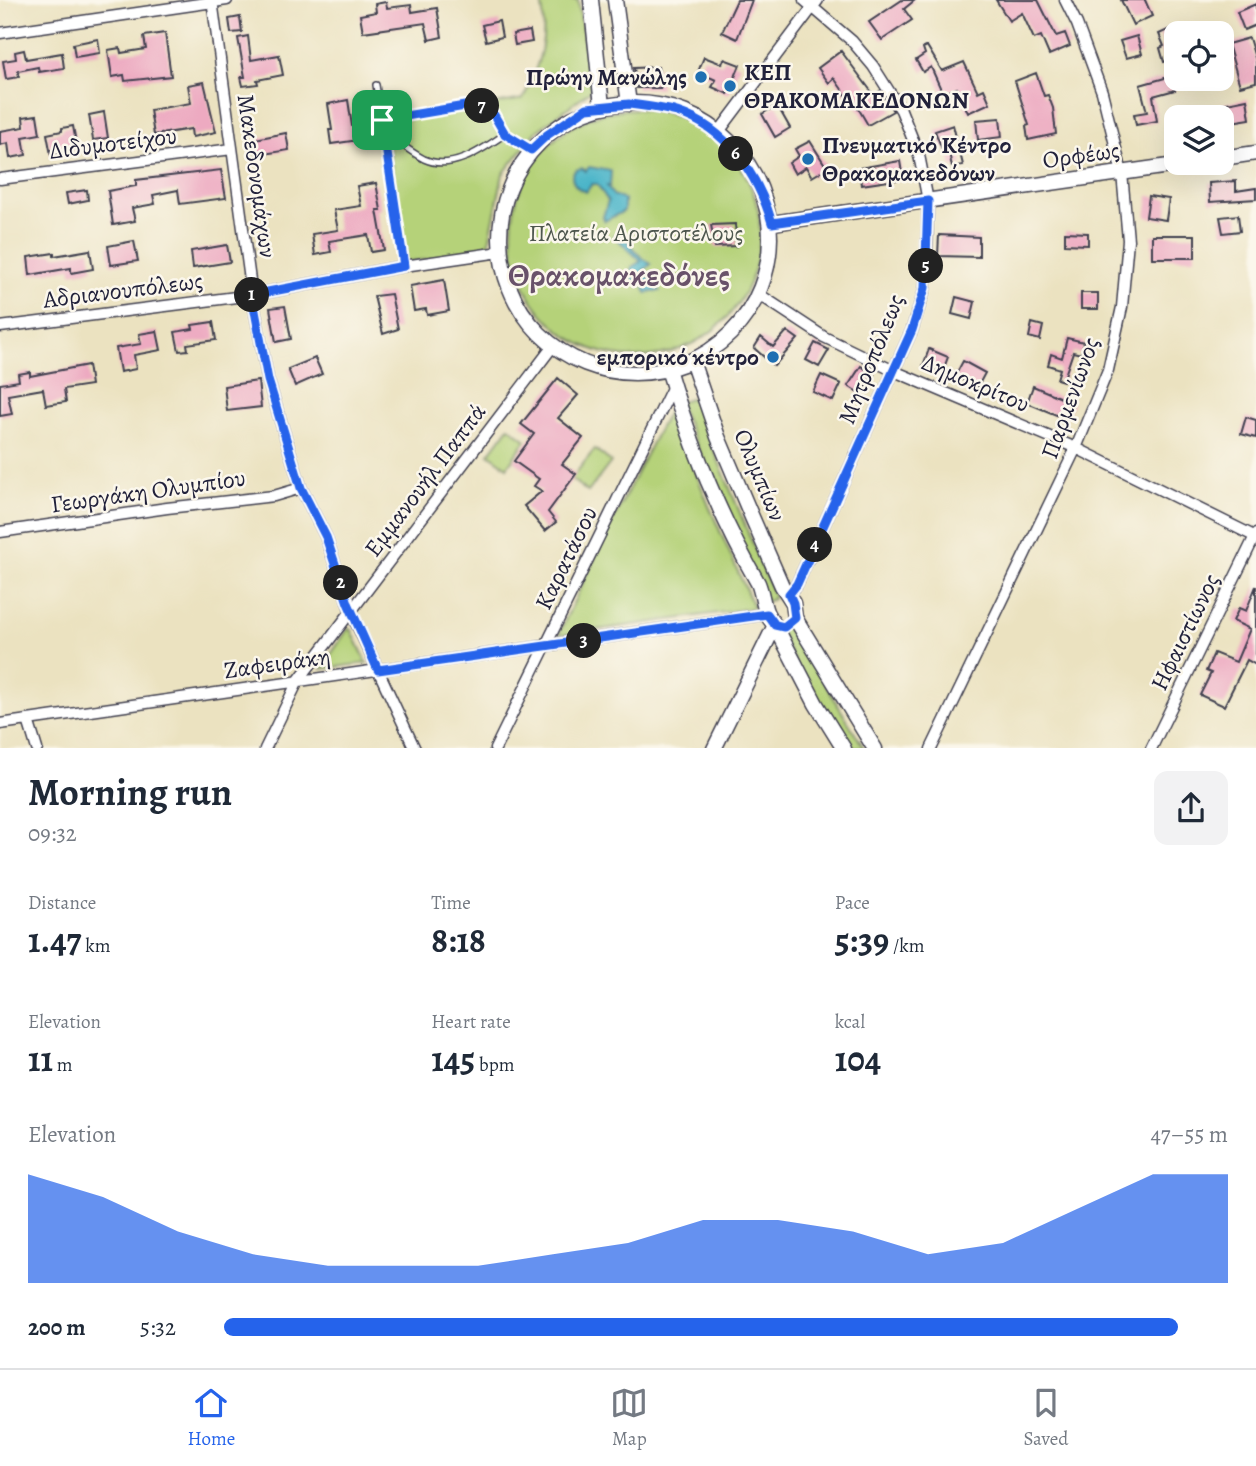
<!DOCTYPE html>
<html lang="en">
<head>
<meta charset="utf-8">
<style>
  :root { --surface:#fff; --page:#f2f2f3; --text:#1f2937; --muted:#747a83; --line:#e0e1e3; --accent:#2563eb }
  body { margin:0; font-family:Alegreya,serif; background:var(--page); color:var(--text); height:100vh; display:flex; flex-direction:column; font-size:26px; white-space:nowrap }
  * { box-sizing:border-box; margin:0 }
  p { font-size:23px; color:var(--muted) }
  .icon { flex:none; width:38px; height:38px; fill:none; stroke:currentColor; stroke-width:2; stroke-linecap:round; stroke-linejoin:round }
  .map { position:relative; height:748px; overflow:hidden }
  .side { display:flex; flex-direction:column; background:var(--surface); flex:1 }
  .side>* { flex:none }
  .fabs { position:absolute; left:1164px; top:21px; display:grid; gap:14px }
  .fabs a { display:grid; place-items:center; width:70px; height:70px; border-radius:14px; background:var(--surface); box-shadow:0 7px 28px #0002; font-size:35px }
  .pin { position:absolute; display:grid; place-items:center; width:60px; height:60px; color:#fff; margin:-30px; border-radius:14px; box-shadow:0 4px 10px #0006 }
  .km { position:absolute; width:35px; height:35px; margin:-18px; border-radius:50%; background:#222; color:#fff; font-size:19px; line-height:35px; text-align:center }
  .round { display:grid; place-items:center; flex:none; width:74px; height:74px; border-radius:14px; background:var(--page) }
  .overview { display:flex; align-items:center; justify-content:space-between; height:119px; padding:0 28px }
  h1 { font-size:38px; font-weight:600; line-height:52px }
  .stats { display:grid; grid-template-columns:repeat(3,1fr); gap:10px; height:119px; padding:7px 28px }
  .stats div { display:grid; align-content:center }
  .stats b { font-size:35px; font-weight:600 }
  .stats small { font-size:19px; font-weight:400 }
  .stats p { font-size:19px }
  .chart { height:196px; padding:14px 28px }
  .chart p { display:flex; justify-content:space-between }
  .chart svg { width:100%; height:126px; margin-top:7px; fill:var(--accent); opacity:.7 }
  ul { padding:0 28px; list-style:none; font-size:23px }
  li { display:grid; grid-template-columns:112px 84px 1fr; align-items:center; height:52px }
  li i { height:18px; border-radius:9px; background:var(--accent) }
  .dock { display:flex; justify-content:space-around; align-items:center; height:98px; border-top:2px solid var(--line); background:var(--surface); font-size:19px; color:var(--muted) }
  .dock a { display:grid; justify-items:center; gap:4px }
  .dock .on { color:var(--accent) }
  .map>svg:first-child { display:block }
  .green { fill:#b5d279; stroke:#6c7a5a; stroke-width:2 }
  .water { fill:#4bb5c9; stroke:#366c82; stroke-width:2 }
  .building { fill:#edaac1 }
  .lines { fill:none; stroke-linecap:round; stroke-linejoin:round }
  .service-casing { stroke:#403f4f; stroke-width:8 }
  .minor-casing { stroke:#403f4f; stroke-width:13 }
  .tertiary-casing { stroke:#403f4f; stroke-width:17 }
  .service { stroke:#fff; stroke-width:5 }
  .minor { stroke:#fff; stroke-width:10 }
  .tertiary { stroke:#fff; stroke-width:14 }
  .route-casing { stroke:#fff; stroke-width:14 }
  .route { stroke:#2563eb; stroke-width:9 }
  .poi-dot { fill:#1f6fb2; stroke:#fbf7ec; stroke-width:2.5 }
  .labels { text-anchor:middle; dominant-baseline:central; stroke-width:5; stroke-linejoin:round; paint-order:stroke }
  .poi-label { font-size:24px; font-weight:bold; fill:#22223b; stroke:#fbf7ec; text-anchor:start }
  .street-label { font-size:24px; fill:#22223b; stroke:#fbf7ec }
  .park-label { font-size:24px; fill:#4e574e; stroke:#fbf7ec }
  .district-label { font-size:32px; font-weight:bold; fill:#69526a; stroke:#fbf7ec }
</style>
</head>
<body>
<div class="map">
<svg width="1256" height="749" viewBox="0 0 1256 749">
  <rect width="100%" height="100%" fill="#fbf7ec"/>
  <filter id="ink" filterUnits="userSpaceOnUse"><feTurbulence type="fractalNoise" baseFrequency=".0143" numOctaves="2"/><feDisplacementMap in="SourceGraphic" scale="14" xChannelSelector="R" yChannelSelector="G"/><feConvolveMatrix kernelMatrix="1 2 1 2 8 2 1 2 1" color-interpolation-filters="sRGB"/></filter>
  <filter id="wash" filterUnits="userSpaceOnUse"><feTurbulence type="fractalNoise" baseFrequency=".00686" numOctaves="4" result="noise"/><feDisplacementMap in="SourceGraphic" scale="28" xChannelSelector="R" yChannelSelector="G"/><feGaussianBlur stdDeviation="1.57" result="paint"/><feColorMatrix in="noise" values="0 0 0 0 0 0 0 0 0 0 0 0 0 0 0 0 0 1.4 0 .05"/><feComposite in="paint" operator="in"/></filter>
  <g filter="url(#wash)">
    <rect width="100%" height="100%" fill="#ebe2c0"/>
    <path class="green" d="M541,0H578L591,90L537,131L503,174L487,252L406,262L385,123L523,99C539,65 549,38 541,0Z
      M512 233a124 124 0 1 1 248 0a124 124 0 1 1-248 0Z
      M690,398L693,399L773,593V599L765,602L678,402Z
      M671,410L709,506L754,608L560,635V631C595,557 630,484 668,412Z
      M509,427L526,440L507,467L489,454Z
      M595,449L611,462L588,492L571,479Z
      M792,622L811,661L864,748H841L775,625Z
      M348,629H351L367,663L321,669Z"/>
    <path class="water" d="M589,167L611,171L610,186H607L613,195L624,200V211L605,221L603,217L608,201L597,184H592L586,192C578,189 573,185 572,176L575,170L582,168L586,171Z
      M619,230L640,256L651,264L642,272L658,286L660,291L646,293L643,282L635,281L630,276L632,267L641,261L614,236Z"/>
    <g id="blocks">
      <path class="building" d="M737,0H752L737,39L722,32Z
        M902,0H915L904,9L912,20L882,40L869,22Z
        M996,0H1038L1056,36L1065,33L1070,46L1049,55L1041,36L1034,39L1022,13L1009,21Z
        M1121,0H1145L1152,16L1133,25Z
        M386,2L387,8L411,5L412,12L437,8L442,37L429,40L425,23L363,32L360,15L376,12L375,4Z
        M1256,4V25L1244,30L1237,12Z
        M240,17L242,32L231,33L229,19Z
        M499,21L502,37L486,41L482,25Z
        M1172,28L1176,37V59L1164,62L1160,48L1164,46L1159,34Z
        M530,31L532,42L515,45L513,34Z
        M165,33L171,76L125,81L124,75L112,77L108,50L120,48L121,53L146,49L144,36Z
        M248,36L251,60L279,55L283,75L257,80L258,84L243,86L241,77H245L238,38Z
        M1137,36L1142,54L1126,58L1120,41Z
        M1249,38L1256,61V82L1240,86L1228,44Z
        M98,39L100,53L75,57L73,44Z
        M927,46L942,71L964,62L978,92L984,89L990,103L968,113L957,88L943,94L931,67L923,72L916,60L925,54L923,48Z
        M24,50L26,59L62,53L64,68L39,72L38,67L18,71L19,77L6,79L3,61L16,59L15,52Z
        M841,51L874,95L880,91L893,111L868,125L851,96L848,98L834,78L829,83L818,68Z
        M704,57L722,64L724,59L740,65L728,94L712,87L716,80L698,72Z
        M658,67L661,88H637L634,68Z
        M1036,73L1044,96L1048,95L1053,108L1056,134L1028,140L1026,126L1029,125L1015,81Z
        M1172,76L1175,90L1153,96L1157,121L1136,125L1134,114L1147,112L1140,85Z
        M204,82L216,132L192,137L191,129L154,135L150,110L191,103L188,85Z
        M1247,99L1250,119L1225,123L1222,104Z
        M348,100L352,126H356L359,140L331,144L329,130H332L328,104Z
        M777,105L790,128L775,137L762,114Z
        M104,112L108,138L93,140L89,115Z
        M37,115L40,134L23,137L26,155L10,158L8,143L0,145V131L24,127L23,117Z
        M1000,118L1002,137L978,140L976,120Z
        M953,125L963,165L952,167L948,147L942,149L935,131Z
        M73,126L77,148L51,155L47,134L62,131V128Z
        M286,133L289,150L257,155L255,139Z
        M810,141L827,168L812,177L806,167L795,174L789,163L799,156L795,149Z
        M900,161L903,179L861,185L859,168Z
        M221,170L226,198L180,204L178,190L153,195L155,204L132,208L135,221L113,225L108,191L136,186V180Z
        M1236,181V191L1256,188V199L1210,202L1209,183Z
        M376,183L381,210H377L384,250L371,252L368,235L329,241L331,252L315,255L312,234L338,230L334,210L361,206L357,186Z
        M87,190L88,200L68,204L66,193Z
        M1149,196L1169,199L1166,220L1146,217Z
        M1238,215L1240,231L1223,233L1220,217Z
        M735,224L737,246L715,247L711,225Z
        M1065,232L1088,233V245L1065,244Z
        M939,235L979,237V257L938,256Z
        M1152,235H1195V258H1152Z
        M134,241L138,261L111,265L108,246Z
        M227,245L230,262L193,268L191,251Z
        M90,250L93,269L71,273V268L30,275L28,257L54,253V256Z
        M444,280L449,311L427,315L426,309L414,311L410,286Z
        M1081,293H1098V309H1081Z
        M391,294L398,329L383,334L374,296Z
        M956,297L975,302L971,319L952,314Z
        M285,306L291,339L276,342L270,308Z
        M213,322L216,340L187,344L188,350L179,351L175,332L193,329L192,325Z
        M1032,323L1043,326L1040,340L1029,337Z
        M157,331L161,350L134,355L136,369L120,372L116,348L141,344L139,334Z
        M787,331L798,339L774,366L754,348L761,337L773,347Z
        M1067,338L1084,342L1081,354L1073,352L1063,381L1057,379L1060,369L1048,365L1051,354L1062,358Z
        M815,343L829,350L819,367L806,360Z
        M929,349L948,357L942,373L923,366Z
        M315,358L322,374L295,386L288,369Z
        M963,361L985,373L977,388L955,376Z
        M88,365L91,385L64,389L66,402L46,405L43,389L8,395L12,414L0,416V384L19,381L18,374L30,372V376Z
        M861,366L874,375L861,394L848,386Z
        M821,375L841,384L833,401L813,392Z
        M558,378L578,395L558,418L583,438L562,464L576,474L548,512L556,522L545,531L524,506L542,491L534,486L539,479L514,461L534,434L521,424Z
        M258,381L261,407L227,411L224,386Z
        M1033,386L1073,403L1066,419L1027,403Z
        M1246,417L1256,420V438L1241,434Z
        M1256,586V665L1247,660L1224,706L1200,695L1211,673L1206,671L1214,653L1236,662L1250,629L1233,621L1239,608L1246,611Z"/>
    </g>
  </g>
  <g filter="url(#ink)">
    <use href="#blocks" fill-opacity="0" stroke="#403f4f" stroke-width="2"/>
    <g class="lines">
      <g class="service-casing">
        <path id="service" d="M376,85L404,266
          M381,120L465,106L485,107L494,115L505,134L531,151
          M383,131C396,140 410,152 424,159C452,172 483,149 505,134"/>
      </g>
      <g class="minor-casing">
        <path id="minor" d="M212,0L252,295L268,380L301,488L326,537L351,612L415,749
          M0,33L227,0
          M718,133L818,0
          M0,179L232,149
          M760,295L824,337L894,371L1076,448L1256,537
          M0,327L252,295L404,266L500,252
          M0,532L167,508L274,496L301,488
          M789,594L797,584L912,330L925,288L927,244L928,201L919,155L901,110L873,66L852,41L804,0
          M28,720L37,749
          M0,724L767,614
          M265,749L298,681L553,346
          M495,749L673,386
          M931,749L1076,448L1108,370L1122,307L1128,240L1122,173L1102,92L1077,24L1065,0
          M1151,749L1256,534"/>
      </g>
      <g class="tertiary-casing">
        <path id="tertiary" d="M591,0L602,106
          M615,0L629,104
          M500 238a135 135 0 1 1 270 0a135 135 0 1 1-270 0Z
          M1222,158L1256,153
          M772,223L1190,163
          M692,361L718,437L751,515L782,586L793,603L795,618L875,749
          M668,369C690,443 720,517 758,583C764,597 762,613 775,625L816,704L844,749
          M714,749L775,625"/>
      </g>
      <use href="#service" class="service"/>
      <use href="#minor" class="minor"/>
      <use href="#tertiary" class="tertiary"/>
    </g>
  </g>
  <g class="lines" filter="url(#ink)">
    <g class="route-casing">
      <path id="route" d="M629,104C645,106 662,108 677,112C727,128 758,175 772,223L928,201L925,288L912,330L797,584L789,594L793,603L795,618L784,627L775,625L767,614L378,670L348,603L326,537L301,488L268,380L252,295L404,266L382,120L465,106L485,107L494,115L505,134L531,150L547,135L587,108Z"/>
    </g>
    <use href="#route" class="route"/>
  </g>
  <g class="poi-dot">
    <circle cx="701" cy="77" r="7"/>
    <circle cx="730" cy="86" r="7"/>
    <circle cx="808" cy="159" r="7"/>
    <circle cx="773" cy="357" r="7"/>
  </g>
  <g class="labels">
    <g class="poi-label">
      <text x="744" y="72">ΚΕΠ<tspan x="744" dy="28">ΘΡΑΚΟΜΑΚΕΔΟΝΩΝ</tspan></text>
      <text x="687" y="77" text-anchor="end">Πρώην Μανώλης</text>
      <text x="822" y="145">Πνευματικό Κέντρο<tspan x="822" dy="28">Θρακομακεδόνων</tspan></text>
      <text x="759" y="357" text-anchor="end">εμπορικό κέντρο</text>
    </g>
    <g class="street-label">
      <text transform="translate(113 143) rotate(-7)">Διδυμοτείχου</text>
      <text transform="translate(1081 155) rotate(-8)">Ορφέως</text>
      <text transform="translate(257 176) rotate(82)">Μακεδονομάχων</text>
      <text transform="translate(123 290) rotate(-7)">Αδριανουπόλεως</text>
      <text transform="translate(871 359) rotate(-68)">Μητροπόλεως</text>
      <text transform="translate(976 383) rotate(23)">Δημοκρίτου</text>
      <text transform="translate(1070 398) rotate(-70)">Παρμενίωνος</text>
      <text transform="translate(760 475) rotate(67)">Ολυμπίων</text>
      <text transform="translate(425 480) rotate(-53)">Εμμανουήλ Παππά</text>
      <text transform="translate(148 491) rotate(-8)">Γεωργάκη Ολυμπίου</text>
      <text transform="translate(566 558) rotate(-64)">Καρατάσου</text>
      <text transform="translate(1185 632) rotate(-64)">Ηφαιστίωνος</text>
      <text transform="translate(277 663) rotate(-8)">Ζαφειράκη</text>
    </g>
    <g class="park-label">
      <text x="636" y="233">Πλατεία Αριστοτέλους</text>
    </g>
    <g class="district-label">
      <text x="619" y="275">Θρακομακεδόνες</text>
    </g>
  </g>
</svg>
<div class="fabs">
<a><svg class="icon" aria-label="locate" viewBox="0 0 24 24"><circle cx="12" cy="12" r="6"/><path d="M12 2v4M12 18v4M2 12h4M18 12h4"/></svg></a>
<a><svg class="icon" aria-label="layers" viewBox="0 0 24 24"><path d="M12 4l9 5-9 5-9-5zM3 14l9 5 9-5"/></svg></a>
</div>
<div class="pin" style="left:382px;top:120px;background:#1e9e55"><svg class="icon" aria-label="arrive" viewBox="0 0 24 24"><path d="M6 21V4h12l-3 4 3 4H6"/></svg></div>
<b class="km" style="left:252px;top:295px">1</b>
<b class="km" style="left:341px;top:583px">2</b>
<b class="km" style="left:584px;top:641px">3</b>
<b class="km" style="left:815px;top:545px">4</b>
<b class="km" style="left:926px;top:266px">5</b>
<b class="km" style="left:736px;top:154px">6</b>
<b class="km" style="left:482px;top:106px">7</b>
</div>
<section class="side">
<div class="overview"><div><h1>Morning run</h1><p>09:32</p></div><a class="round"><svg class="icon" aria-label="share" viewBox="0 0 24 24"><path d="M12 15V3M7 8l5-5 5 5M5 13v7h14v-7"/></svg></a></div>
<div class="stats">
<div><p>Distance</p><b>1.47<small> km</small></b></div>
<div><p>Time</p><b>8:18</b></div>
<div><p>Pace</p><b>5:39<small> /km</small></b></div>
</div>
<div class="stats">
<div><p>Elevation</p><b>11<small> m</small></b></div>
<div><p>Heart rate</p><b>145<small> bpm</small></b></div>
<div><p>kcal</p><b>104</b></div>
</div>
<div class="chart"><p><span>Elevation</span>47–55 m</p>
<svg viewBox="0 0 160 44" preserveAspectRatio="none"><path d="M0 44V6L10 14L20 26L30 34L40 38L50 38L60 38L70 34L80 30L90 22L100 22L110 26L120 34L130 30L140 18L150 6L160 6V44z"/></svg>
</div>
<ul>
<li><b>200 m</b>5:32<i style="width:95%"></i></li>
</ul>
</section>
<nav class="dock">
<a class="on"><svg class="icon" aria-label="home" viewBox="0 0 24 24"><path d="M3 11l9-7 9 7M6 9v11h12V9"/></svg>Home</a>
<a><svg class="icon" aria-label="map" viewBox="0 0 24 24"><path d="M3 6l6-2 6 2 6-2v14l-6 2-6-2-6 2zM9 4v14M15 6v14"/></svg>Map</a>
<a><svg class="icon" aria-label="saved" viewBox="0 0 24 24"><path d="M7 4h10v16l-5-4-5 4z"/></svg>Saved</a>
</nav>
</body>
</html>
